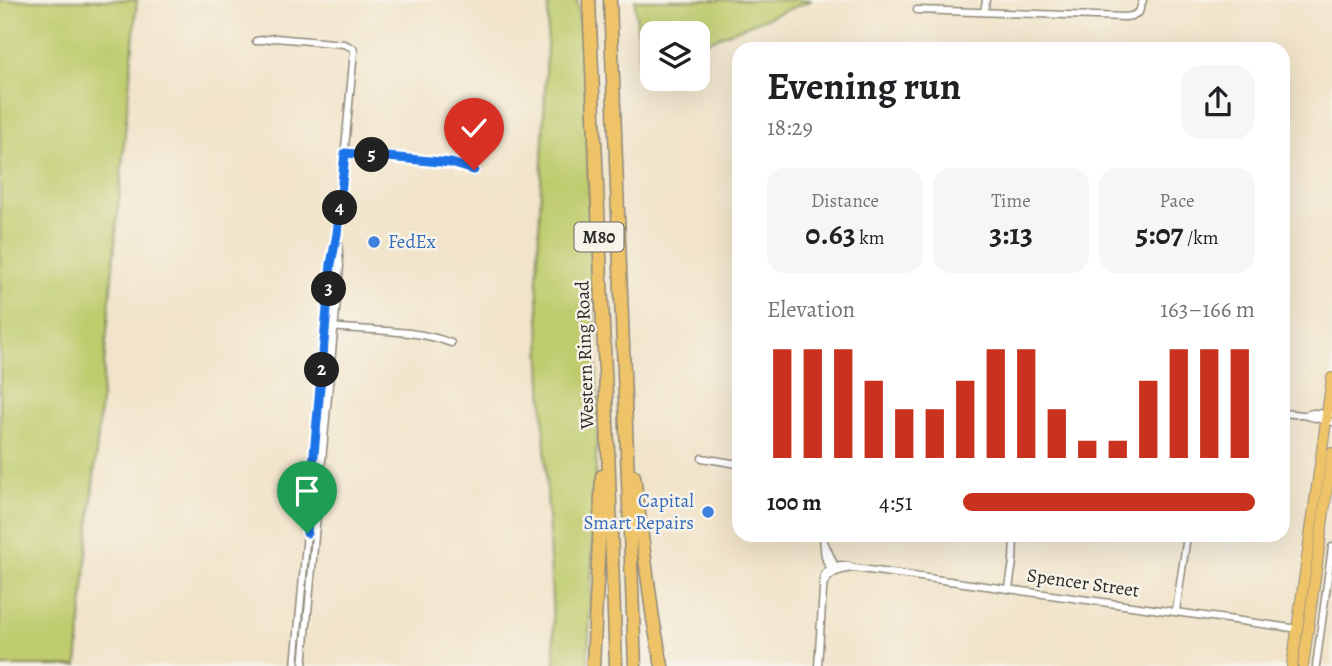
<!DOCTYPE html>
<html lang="en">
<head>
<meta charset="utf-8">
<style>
  :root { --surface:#fff; --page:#f6f6f6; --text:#202124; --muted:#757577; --accent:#c8321e }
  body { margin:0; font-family:Alegreya,serif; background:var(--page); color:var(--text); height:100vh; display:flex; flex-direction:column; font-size:26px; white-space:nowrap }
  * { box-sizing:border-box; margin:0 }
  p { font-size:23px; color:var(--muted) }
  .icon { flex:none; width:38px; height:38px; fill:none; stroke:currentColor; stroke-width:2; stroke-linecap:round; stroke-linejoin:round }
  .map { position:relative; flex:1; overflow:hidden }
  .details { position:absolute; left:732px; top:42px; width:558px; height:500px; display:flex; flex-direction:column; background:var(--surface); border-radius:21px; box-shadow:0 7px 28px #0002 }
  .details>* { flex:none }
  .tools { position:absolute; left:640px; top:21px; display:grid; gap:14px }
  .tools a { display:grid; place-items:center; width:70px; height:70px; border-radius:14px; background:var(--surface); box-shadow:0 7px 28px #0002; font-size:35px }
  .pin { position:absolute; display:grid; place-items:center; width:60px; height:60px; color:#fff; margin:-72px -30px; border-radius:50% 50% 50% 0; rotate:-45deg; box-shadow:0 0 7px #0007 }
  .pin .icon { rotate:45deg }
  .km { position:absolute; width:35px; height:35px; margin:-18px; border-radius:50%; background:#222; color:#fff; font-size:19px; line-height:35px; text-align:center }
  .round { display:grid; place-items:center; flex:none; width:74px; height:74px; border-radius:21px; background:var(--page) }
  .head { display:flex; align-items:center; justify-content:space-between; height:119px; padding:0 35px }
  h1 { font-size:38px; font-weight:600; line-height:52px }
  .figures { display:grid; grid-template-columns:repeat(3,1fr); gap:10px; height:119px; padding:7px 35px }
  .figures div { display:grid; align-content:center; border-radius:18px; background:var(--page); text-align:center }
  .figures b { font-size:30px; font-weight:600 }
  .figures small { font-size:19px; font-weight:400 }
  .figures p { font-size:19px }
  .chart { height:196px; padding:14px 35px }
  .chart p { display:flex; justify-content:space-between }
  .chart svg { width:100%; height:126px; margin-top:7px; stroke:var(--accent); stroke-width:6 }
  ul { padding:0 35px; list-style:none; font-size:23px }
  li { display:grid; grid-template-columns:112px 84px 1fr; align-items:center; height:52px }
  li i { height:18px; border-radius:9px; background:var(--accent) }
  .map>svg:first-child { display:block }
  .green { fill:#bfcc6e; stroke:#757c4c; stroke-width:2 }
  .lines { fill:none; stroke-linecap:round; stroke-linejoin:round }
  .minor-casing { stroke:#8e887a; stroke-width:9 }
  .primary-casing { stroke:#8e887a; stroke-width:12 }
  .motorway-casing { stroke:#8e887a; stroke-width:15 }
  .minor { stroke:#fff; stroke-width:6 }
  .primary { stroke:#efc469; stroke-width:10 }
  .motorway { stroke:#efc469; stroke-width:12 }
  .route-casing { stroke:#fff; stroke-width:14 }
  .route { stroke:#1a73e8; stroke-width:9 }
  .shop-dot { fill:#3f7fe0; stroke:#f7f3e8; stroke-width:2.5 }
  .labels { text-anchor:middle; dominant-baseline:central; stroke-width:5; stroke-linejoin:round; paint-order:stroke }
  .shield { fill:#f7f3e8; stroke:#686764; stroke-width:2 }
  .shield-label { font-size:18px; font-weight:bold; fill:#2b2b2b }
  .shop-label { font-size:19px; fill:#366cbe; stroke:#f7f3e8; text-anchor:start }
  .street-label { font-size:19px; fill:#2b2b2b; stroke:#f7f3e8 }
</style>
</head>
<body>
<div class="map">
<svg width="1332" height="666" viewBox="0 0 1332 666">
  <rect width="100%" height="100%" fill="#f7f3e8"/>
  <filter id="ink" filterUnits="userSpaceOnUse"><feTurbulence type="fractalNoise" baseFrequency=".0143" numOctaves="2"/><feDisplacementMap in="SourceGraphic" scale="14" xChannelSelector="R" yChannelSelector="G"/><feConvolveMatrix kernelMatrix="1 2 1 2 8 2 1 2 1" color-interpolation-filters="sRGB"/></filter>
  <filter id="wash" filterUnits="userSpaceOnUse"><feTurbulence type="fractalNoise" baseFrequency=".00686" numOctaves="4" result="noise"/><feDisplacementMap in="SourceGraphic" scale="28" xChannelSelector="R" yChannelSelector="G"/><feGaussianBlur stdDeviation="1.57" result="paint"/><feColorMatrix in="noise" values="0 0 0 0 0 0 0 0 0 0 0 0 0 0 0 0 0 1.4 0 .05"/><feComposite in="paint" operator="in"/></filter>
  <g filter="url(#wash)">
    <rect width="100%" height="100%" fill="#f1e4ca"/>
    <path class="green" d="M0,0H137L77,666H0Z
      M549,0H577L586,75L589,195L598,410L588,666H555L537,277Z
      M635,0H812L698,45V33H653V70L640,71Z"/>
  </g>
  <g filter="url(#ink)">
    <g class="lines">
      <g class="minor-casing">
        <path id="minor" d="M917,10L1125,17L1132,16L1139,12L1143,0
          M984,12L986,0
          M256,41L275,38L344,44L353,48L354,51L337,234L331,264L295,666
          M345,153L451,163L474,170
          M331,327C369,331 415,329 451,343
          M1283,413L1303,415L1332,422
          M1305,415L1313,413L1332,414
          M702,458L738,464
          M823,536C825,549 822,559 832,569
          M825,544L833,562L834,569
          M824,583C832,571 840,570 854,568L1299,629
          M1009,588L1013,562L1014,536
          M1176,611L1187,536
          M303,666L340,266L338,243
          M818,666L824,575C831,564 840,563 852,567
          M1316,666L1332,547"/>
      </g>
      <g class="primary-casing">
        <path id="primary" d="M1292,666L1332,378
          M1303,666L1332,453"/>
      </g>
      <g class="motorway-casing">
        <path id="motorway" d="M589,0L606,395L616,666
          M610,0L635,666
          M634,476L653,619L662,666
          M593,666L602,476"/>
      </g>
      <use href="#minor" class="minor"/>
      <use href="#primary" class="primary"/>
      <use href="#motorway" class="motorway"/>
    </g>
  </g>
  <g class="lines" filter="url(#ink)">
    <g class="route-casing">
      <path id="route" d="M307,533L331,264L337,234L345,153L451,163L474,170"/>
    </g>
    <use href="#route" class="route"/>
  </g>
  <g class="shop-dot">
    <circle cx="374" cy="242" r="7"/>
    <circle cx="708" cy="512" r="7"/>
  </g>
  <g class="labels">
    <rect class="shield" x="574.5" y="222.5" width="49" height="29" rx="5"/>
    <g class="shield-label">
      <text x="599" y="237">M80</text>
    </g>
    <g class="shop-label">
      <text x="388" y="242">FedEx</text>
      <text x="694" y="501" text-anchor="end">Capital<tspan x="694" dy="22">Smart Repairs</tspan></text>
    </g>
    <g class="street-label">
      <text transform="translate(585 355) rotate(-92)">Western Ring Road</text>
      <text transform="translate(1083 583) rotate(8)">Spencer Street</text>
    </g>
  </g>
</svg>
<div class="tools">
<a><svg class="icon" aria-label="layers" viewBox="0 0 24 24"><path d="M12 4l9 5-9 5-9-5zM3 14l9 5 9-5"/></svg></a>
</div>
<div class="pin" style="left:307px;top:533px;background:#1e9e55"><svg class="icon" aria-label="arrive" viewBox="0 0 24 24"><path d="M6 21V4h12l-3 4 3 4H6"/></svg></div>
<div class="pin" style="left:474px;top:170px;background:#d93025"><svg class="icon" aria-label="check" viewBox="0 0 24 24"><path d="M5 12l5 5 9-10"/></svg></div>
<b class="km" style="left:322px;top:370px">2</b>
<b class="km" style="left:329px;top:289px">3</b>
<b class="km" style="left:340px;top:208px">4</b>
<b class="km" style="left:372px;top:155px">5</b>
<section class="details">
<div class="head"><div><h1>Evening run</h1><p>18:29</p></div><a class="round"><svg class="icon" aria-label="share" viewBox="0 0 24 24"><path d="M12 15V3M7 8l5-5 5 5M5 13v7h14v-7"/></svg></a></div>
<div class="figures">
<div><p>Distance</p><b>0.63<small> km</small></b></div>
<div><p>Time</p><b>3:13</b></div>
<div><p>Pace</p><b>5:07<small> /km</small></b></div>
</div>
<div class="chart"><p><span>Elevation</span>163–166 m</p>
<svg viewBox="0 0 160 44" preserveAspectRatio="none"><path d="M5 44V6M15 44V6M25 44V6M35 44V17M45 44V27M55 44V27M65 44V17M75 44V6M85 44V6M95 44V27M105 44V38M115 44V38M125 44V17M135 44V6M145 44V6M155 44V6"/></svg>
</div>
<ul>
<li><b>100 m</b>4:51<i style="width:100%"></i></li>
</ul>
</section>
</div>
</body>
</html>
